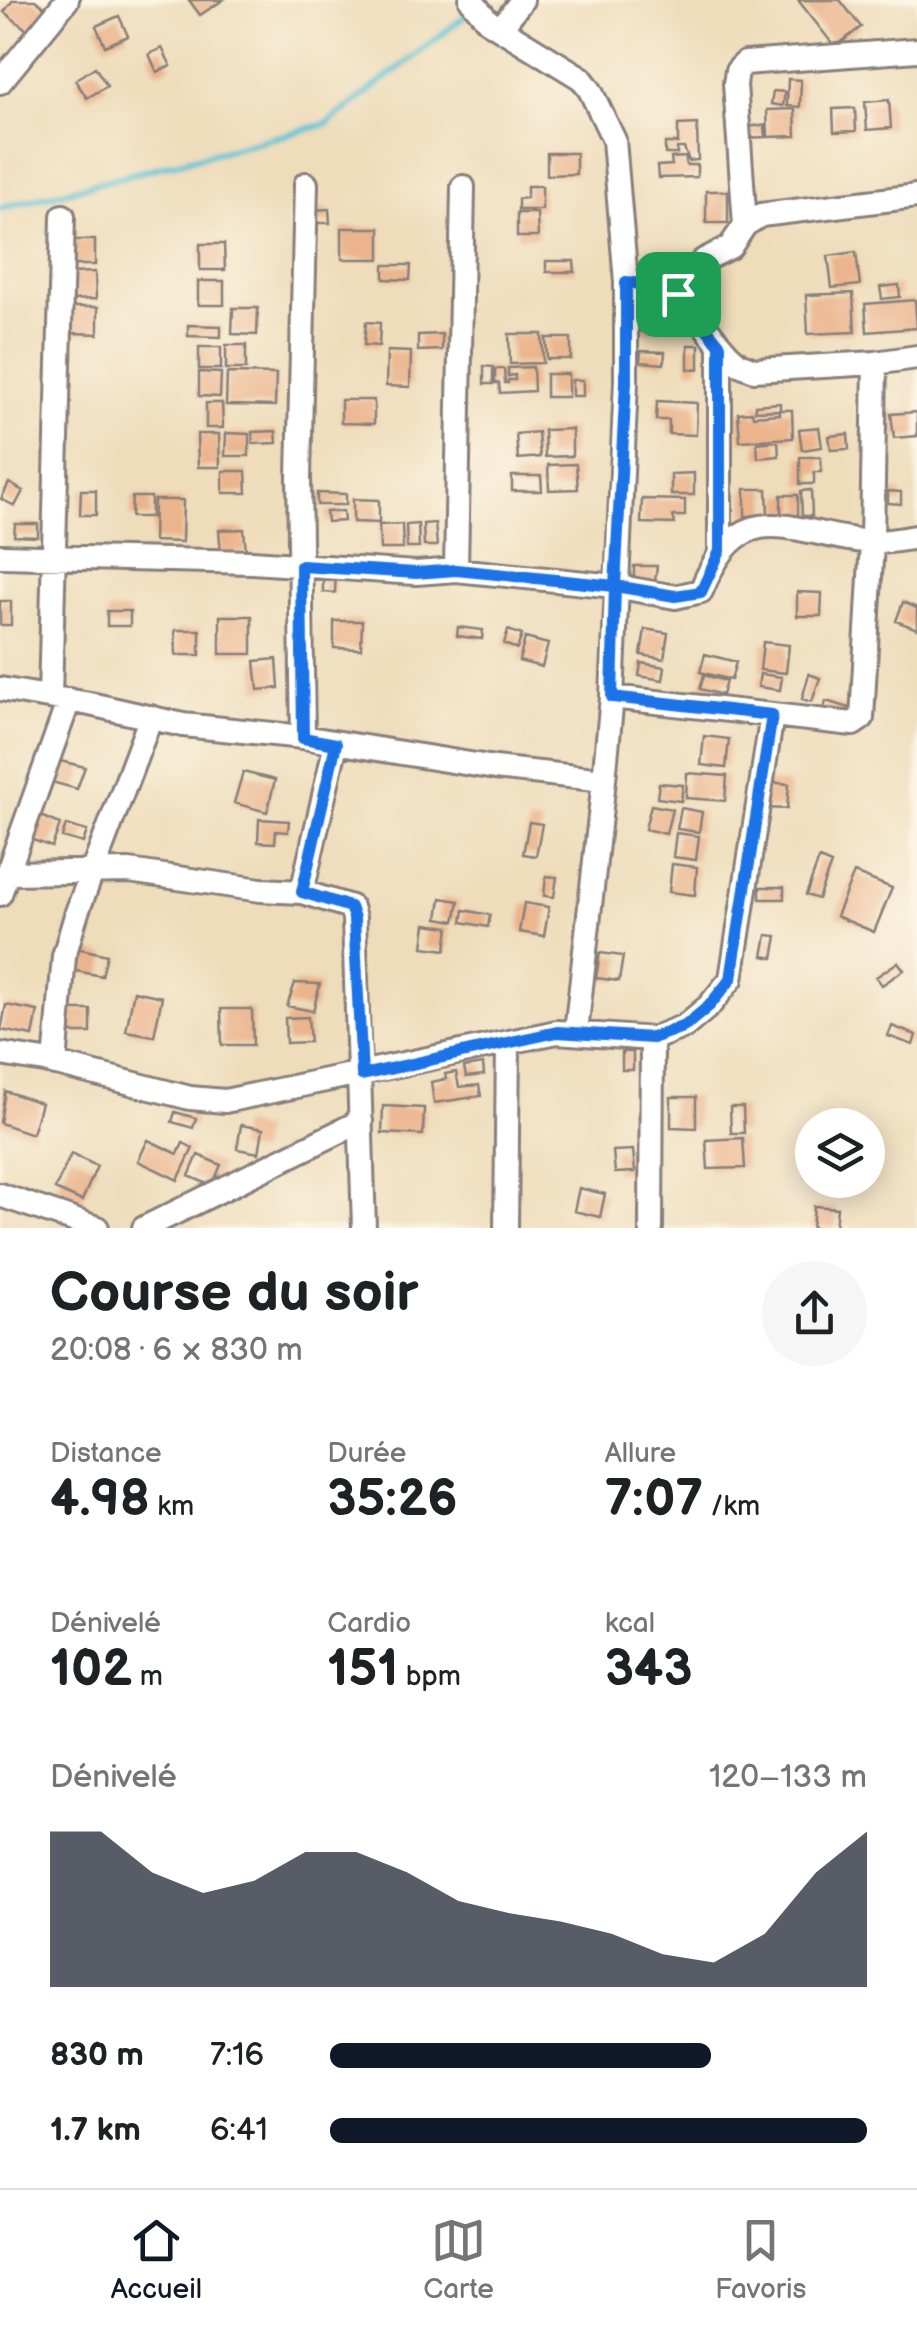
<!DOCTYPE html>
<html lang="fr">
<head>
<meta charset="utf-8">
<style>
  :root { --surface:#fff; --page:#f6f6f6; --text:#202124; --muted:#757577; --line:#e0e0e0; --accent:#111827 }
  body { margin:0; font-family:"Balsamiq Sans",sans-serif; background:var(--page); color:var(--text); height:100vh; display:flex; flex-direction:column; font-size:38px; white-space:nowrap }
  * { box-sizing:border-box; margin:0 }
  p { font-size:32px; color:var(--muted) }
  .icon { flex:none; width:55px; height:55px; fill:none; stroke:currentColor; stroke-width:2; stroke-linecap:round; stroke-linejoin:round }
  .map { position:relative; height:1228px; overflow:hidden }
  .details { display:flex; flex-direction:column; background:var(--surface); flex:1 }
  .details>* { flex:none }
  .controls { position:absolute; left:795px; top:1108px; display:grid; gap:20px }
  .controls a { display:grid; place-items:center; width:90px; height:90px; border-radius:50%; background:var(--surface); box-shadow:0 5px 25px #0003; font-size:50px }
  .pin { position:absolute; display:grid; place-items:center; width:85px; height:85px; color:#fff; margin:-42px; border-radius:20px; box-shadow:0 5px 15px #0006 }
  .round { display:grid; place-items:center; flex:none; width:105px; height:105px; border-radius:52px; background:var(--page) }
  .overview { display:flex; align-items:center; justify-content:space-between; height:170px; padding:0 50px }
  h1 { font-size:55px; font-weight:700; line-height:75px }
  .stats { display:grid; grid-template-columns:repeat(3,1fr); gap:15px; height:170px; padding:10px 50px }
  .stats div { display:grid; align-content:center }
  .stats b { font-size:50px; font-weight:700 }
  .stats small { font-size:28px; font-weight:400 }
  .stats p { font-size:28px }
  .chart { height:280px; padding:20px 50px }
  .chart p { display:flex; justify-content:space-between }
  .chart svg { width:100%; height:180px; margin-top:10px; fill:var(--accent); opacity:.7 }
  ul { padding:0 50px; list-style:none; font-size:32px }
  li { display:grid; grid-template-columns:160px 120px 1fr; align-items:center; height:75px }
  li i { height:25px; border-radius:12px; background:var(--accent) }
  .tab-bar { display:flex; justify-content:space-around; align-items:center; height:140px; border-top:2px solid var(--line); background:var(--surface); font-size:28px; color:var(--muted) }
  .tab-bar a { display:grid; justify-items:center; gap:5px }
  .tab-bar .active { color:var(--accent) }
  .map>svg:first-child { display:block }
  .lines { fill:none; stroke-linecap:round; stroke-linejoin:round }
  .stream { stroke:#58c1d4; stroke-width:6 }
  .building { fill:#ebb48c }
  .street-casing { stroke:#887f7a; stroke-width:28 }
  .street { stroke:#fff; stroke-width:22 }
  .route-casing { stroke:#fff; stroke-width:20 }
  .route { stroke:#1a73e8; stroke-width:12 }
</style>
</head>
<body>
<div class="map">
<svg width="917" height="1228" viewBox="0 0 917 1228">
  <rect width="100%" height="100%" fill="#fcf5e5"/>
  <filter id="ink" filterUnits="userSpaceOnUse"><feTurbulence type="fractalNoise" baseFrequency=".01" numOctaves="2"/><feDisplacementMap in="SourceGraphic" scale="20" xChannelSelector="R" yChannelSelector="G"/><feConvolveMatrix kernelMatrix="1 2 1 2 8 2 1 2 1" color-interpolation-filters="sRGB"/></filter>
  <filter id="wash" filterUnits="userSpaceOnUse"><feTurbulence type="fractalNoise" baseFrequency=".0048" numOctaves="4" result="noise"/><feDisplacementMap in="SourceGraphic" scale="40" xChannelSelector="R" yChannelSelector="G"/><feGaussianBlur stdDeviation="2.25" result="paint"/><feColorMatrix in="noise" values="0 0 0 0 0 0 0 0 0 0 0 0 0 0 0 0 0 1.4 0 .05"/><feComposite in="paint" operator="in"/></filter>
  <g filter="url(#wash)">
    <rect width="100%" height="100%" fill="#eedcba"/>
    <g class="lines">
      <path class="stream" d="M0,208L327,124L486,0"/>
    </g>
    <g id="blocks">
      <path class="building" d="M13,0H35L47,9L30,32L4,12Z
        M189,0H223L200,15Z
        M798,0H840L861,27L835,47Z
        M119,16L128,36L105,46L96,26Z
        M162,48L171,66L157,72L149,54Z
        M95,67L107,86L87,98L75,80Z
        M788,79L801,80L800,107L787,106Z
        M773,91L785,92L783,106L771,104Z
        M889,100L891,128L867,130L865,102Z
        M855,108L856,131L834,132L833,109Z
        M795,109L796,136L768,137L767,110Z
        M697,124L698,160L689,161L684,148H677V154H665V143H678V125Z
        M765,125L766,137L745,138L744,127Z
        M547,153H576V174L547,175Z
        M686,157V165H697V177L658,178L657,166L672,165L671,158Z
        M527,186H542V210H518V199L527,198Z
        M706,191H728V223H706Z
        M329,209L330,223H315L314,210Z
        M517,213H537L538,237H517Z
        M342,228H380V259H342Z
        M67,240H95V265H67Z
        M200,244H224L225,270H200Z
        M856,252L860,285L832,288L828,256Z
        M546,261H574L575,272H546Z
        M384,265H411L410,280L384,279Z
        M95,272L96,299L71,300L70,273Z
        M198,281H224V305H198Z
        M899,285L900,297L882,299L880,287Z
        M853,293L855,332L808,334L806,295Z
        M915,300L917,328L867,332L865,304Z
        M72,307H98V334L72,333Z
        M233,308H258L257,335L232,334Z
        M636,320L652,321V332L636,331Z
        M366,322L380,323L379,346L364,345Z
        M188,325L221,326V337L188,336Z
        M442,334V350L418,351V335Z
        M509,334H542L543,363L510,364Z
        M546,338H571V359H547Z
        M226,345H246V369H226Z
        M688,345H699V369H688Z
        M199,347H221V369H199Z
        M387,351L411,352L410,387L386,386Z
        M641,351L665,352L664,364L640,362Z
        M484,366L493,367V384H484Z
        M533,367L534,391L500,393L499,383H495V369H504L505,383H508V380H515V375L508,376V368Z
        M199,372L221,373L220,397L199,396Z
        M227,373L276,374L275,406L226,405Z
        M546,374H568V397H546Z
        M572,380H583V396H572Z
        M341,400H374V424L341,423Z
        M657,401L697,403L696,435L669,434V420H656Z
        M206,403H222L223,428H206Z
        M780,403V410H792L793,438L740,441L738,413L752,412L753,416L780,414V410L755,411V405Z
        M917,412V436L894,438L891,414Z
        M819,427L822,447L802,450L799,429Z
        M572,429V456L545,457L544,430Z
        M276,431L277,443L253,444L252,432Z
        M538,432L540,457L518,459L516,434Z
        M226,433L249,434V456H225Z
        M197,434H219L220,467H198Z
        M848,434L849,449L831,450L829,436Z
        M778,441L779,456L758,458L757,443Z
        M800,457H821V472H814V484H800Z
        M576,464L578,489L549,490L548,465Z
        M223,471H246L247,493H223Z
        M694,473V495H671V474Z
        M512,476H541L542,491H512Z
        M9,483L23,491L15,506L1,499Z
        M745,489H767L768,516H745Z
        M81,490H96V515H80Z
        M811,490L812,516H802L801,491Z
        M888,491L901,492V504L888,503Z
        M317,493L346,494V505H317Z
        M781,495H798V517H781Z
        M132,497H151V517H131Z
        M353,499L379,500V523L353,522Z
        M642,499L685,500V516H673L675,524L641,523Z
        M154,500H183L182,542L153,541Z
        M343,511L344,521L327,522L326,512Z
        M435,523L437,546H424L423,524Z
        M15,524H38V537L14,536Z
        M402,524L403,549H380L379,525Z
        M418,524L419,548H407L406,525Z
        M244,529L246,552L221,553L219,530Z
        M634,566H657L655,581L634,582Z
        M323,571H336L335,593L323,592Z
        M797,592L822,593L821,616H797Z
        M0,601H11V625H0Z
        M903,602L917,608V629L896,621Z
        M107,611H130V626H107Z
        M220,616H252V654H220Z
        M334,621H362L361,649L334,648Z
        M458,627L483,630L482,639L457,636Z
        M645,629L668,633L664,659L641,655Z
        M175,630H200V655H176Z
        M508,630L522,635L517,649L504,644Z
        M525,638L548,644L542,667L519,661Z
        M763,642L789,645L786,673L760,670Z
        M705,654L736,662L731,680L700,672Z
        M277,659L279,688L258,690L255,661Z
        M641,663L665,667L663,680L639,676Z
        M760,674L782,677L780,690L758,687Z
        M809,674L820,678L812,702L802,699Z
        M704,675L726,681L722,695L700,689Z
        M826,701L850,708L847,718L823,712Z
        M704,736L729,739L726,768L701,765Z
        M56,760L85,767L77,789L48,781Z
        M243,772L275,780L267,812L234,803Z
        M687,773L727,776L725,801L686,798Z
        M766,782L789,784L787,809L765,808Z
        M659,783L683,785L681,801L657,798Z
        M651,805L672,809L666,834L645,829Z
        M681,808L702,812L699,832L677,829Z
        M38,815L60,824L52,847L30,839Z
        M259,819L289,821L288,832L276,831L275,843L258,842Z
        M529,822L542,824L536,856L523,854Z
        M66,825L87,831L83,843L62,837Z
        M676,833L699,836L696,860L673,857Z
        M819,859L831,864L818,899L806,895Z
        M672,864L697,867L695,895L669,892Z
        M854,873L892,888L874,932L836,916Z
        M546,876L557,877L554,897L544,896Z
        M760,887H784V899H760Z
        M441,898L459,901L455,921L438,918Z
        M524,903L549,907L544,936L519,932Z
        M464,910L490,915L488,927L462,922Z
        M426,924L449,927L446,950L423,947Z
        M767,935L777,936L773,958L763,956Z
        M76,948L107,955L102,976L71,970Z
        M600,953L623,956L619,981L596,978Z
        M898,962L904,970L882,985L876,977Z
        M295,983L320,984L313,1011L287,1006Z
        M134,991L162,997L154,1036L126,1031Z
        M6,1005L38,1011L33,1036L1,1030Z
        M221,1009H252L253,1045H222Z
        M67,1010H91V1033H67Z
        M308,1017L310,1042L286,1043L285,1018Z
        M892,1026L916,1035L913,1045L888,1036Z
        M622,1052H633V1070H622Z
        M483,1064L484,1075L466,1077L464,1067Z
        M456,1072L459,1087L479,1085L481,1096L434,1103L431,1082L446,1079L445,1074Z
        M5,1091L41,1103L32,1134L0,1123Z
        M671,1097H696V1128L671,1127Z
        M383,1106L424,1108L423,1135L382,1133Z
        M730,1107H743L744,1133H731Z
        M175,1112L196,1118L193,1128L172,1122Z
        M241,1125L263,1129L259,1153L237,1149Z
        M743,1138L745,1168L708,1169L706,1140Z
        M148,1140L178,1154L183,1143L193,1148L178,1180L138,1161Z
        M633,1150L635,1172L615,1173L613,1151Z
        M71,1154L97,1166L82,1201L55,1189Z
        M198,1155L221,1165L212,1186L189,1176Z
        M579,1188L605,1194L600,1217L574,1211Z
        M814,1206L837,1208L835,1228H812Z"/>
    </g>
  </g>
  <g filter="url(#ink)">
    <use href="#blocks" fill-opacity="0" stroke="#887f7a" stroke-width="2.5"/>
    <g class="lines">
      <g class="street-casing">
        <path id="street" d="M501,28L522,0
          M0,82L67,0
          M745,225L735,84L737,71L745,63L917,50
          M626,282C695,292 686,308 729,355L739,364L754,370L875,363L917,357
          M678,294L688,276L704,260L730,247L745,225L761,215L917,196
          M720,345V551
          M0,556L252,562L416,573L456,570L615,586L675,597L701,591C741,491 789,534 870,542C885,543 902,539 917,537
          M456,570L463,187
          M0,689L90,704L183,725L303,737L495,768L604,780L612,697L626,382V282L614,140L590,90L581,78L488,21L471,0
          M50,697L63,216
          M612,697L853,724L862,718L872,542L875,363
          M303,737L299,477L306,184
          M8,873L129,871L261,890L302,892L336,743
          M302,892L351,907L354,918L364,1228
          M0,894L69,700
          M576,1032L604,780
          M0,1054L45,1061L190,1098L225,1101L557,1032L652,1039L685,1026L709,1006L731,979L772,715
          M55,1064L64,956L77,912L151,717
          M0,1195L97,1228
          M144,1228L361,1121
          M506,1228L508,1043
          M651,1228L652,1039"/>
      </g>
      <use href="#street" class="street"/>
    </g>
  </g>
  <g class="lines" filter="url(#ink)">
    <g class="route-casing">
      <path id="route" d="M678,294L660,287L626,282V382L615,586L456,570L416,573L301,566L303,738L336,744L302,892L350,907L354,918L362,1075L557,1032L652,1038L685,1026L709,1006L731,979L772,715L612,697L615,586L675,596L701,592L720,551V345L678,294"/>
    </g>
    <use href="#route" class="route"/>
  </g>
</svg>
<div class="controls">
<a><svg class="icon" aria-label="layers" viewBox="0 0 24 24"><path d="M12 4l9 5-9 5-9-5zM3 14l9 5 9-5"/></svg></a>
</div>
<div class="pin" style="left:678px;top:294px;background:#1e9e55"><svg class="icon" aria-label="arrive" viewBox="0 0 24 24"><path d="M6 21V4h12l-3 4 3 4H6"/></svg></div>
</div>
<section class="details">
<div class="overview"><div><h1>Course du soir</h1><p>20:08 · 6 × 830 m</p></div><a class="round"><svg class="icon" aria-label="share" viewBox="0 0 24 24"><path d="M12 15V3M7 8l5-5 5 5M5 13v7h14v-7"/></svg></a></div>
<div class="stats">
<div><p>Distance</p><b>4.98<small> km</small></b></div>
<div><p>Durée</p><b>35:26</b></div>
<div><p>Allure</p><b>7:07<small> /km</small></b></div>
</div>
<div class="stats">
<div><p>Dénivelé</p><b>102<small> m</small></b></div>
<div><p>Cardio</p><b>151<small> bpm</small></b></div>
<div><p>kcal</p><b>343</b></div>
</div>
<div class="chart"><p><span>Dénivelé</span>120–133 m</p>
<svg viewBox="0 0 160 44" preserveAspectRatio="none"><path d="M0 44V6L10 6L20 16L30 21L40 18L50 11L60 11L70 16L80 23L90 26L100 28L110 31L120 36L130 38L140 31L150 16L160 6V44z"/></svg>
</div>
<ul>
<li><b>830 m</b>7:16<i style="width:71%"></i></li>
<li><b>1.7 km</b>6:41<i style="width:100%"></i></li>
</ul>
</section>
<nav class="tab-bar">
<a class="active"><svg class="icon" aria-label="home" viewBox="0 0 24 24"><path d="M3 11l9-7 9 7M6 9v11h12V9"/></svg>Accueil</a>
<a><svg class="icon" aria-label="map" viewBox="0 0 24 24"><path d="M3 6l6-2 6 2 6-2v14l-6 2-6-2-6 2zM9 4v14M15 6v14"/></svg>Carte</a>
<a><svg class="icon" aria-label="saved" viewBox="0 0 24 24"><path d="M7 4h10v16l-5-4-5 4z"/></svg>Favoris</a>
</nav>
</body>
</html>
